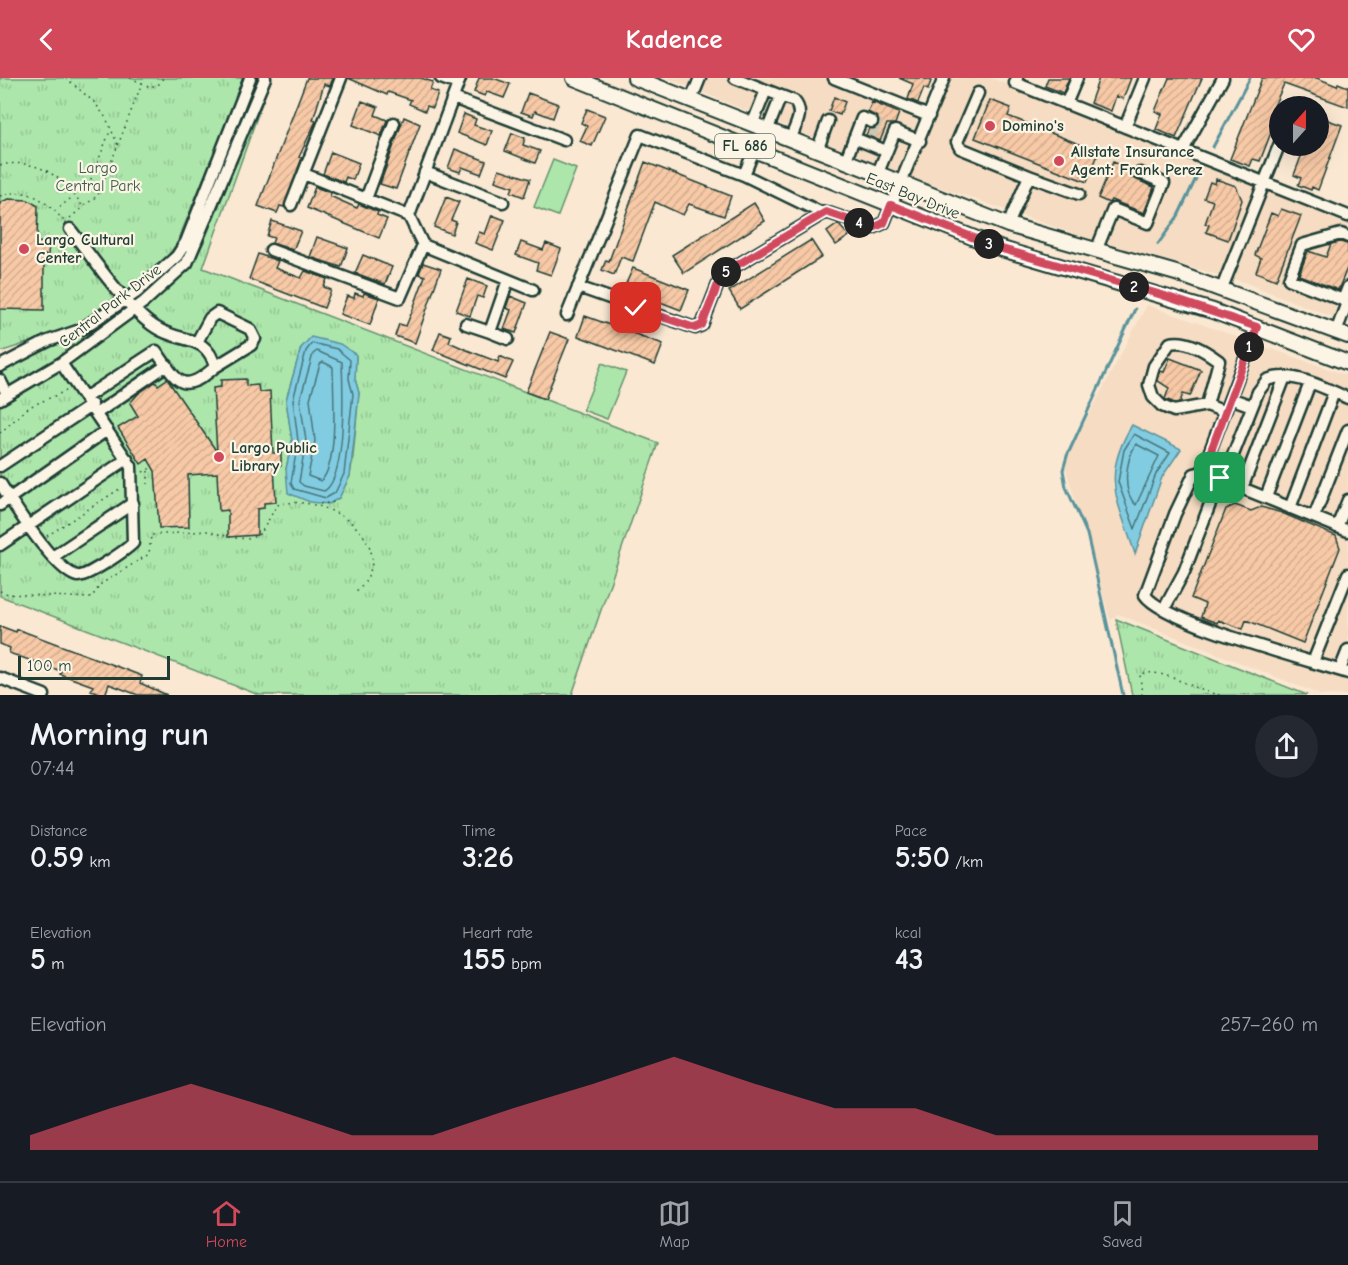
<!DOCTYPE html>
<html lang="en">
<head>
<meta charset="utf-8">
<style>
  :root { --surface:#171b24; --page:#242831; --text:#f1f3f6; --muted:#9ea1a6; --line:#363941; --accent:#d1495b }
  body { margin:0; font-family:"Comic Neue",sans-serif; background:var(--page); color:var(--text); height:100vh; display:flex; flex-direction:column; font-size:22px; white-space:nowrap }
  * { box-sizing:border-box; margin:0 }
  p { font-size:20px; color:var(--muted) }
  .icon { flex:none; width:33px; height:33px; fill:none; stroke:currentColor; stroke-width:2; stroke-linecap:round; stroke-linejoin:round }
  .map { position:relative; height:617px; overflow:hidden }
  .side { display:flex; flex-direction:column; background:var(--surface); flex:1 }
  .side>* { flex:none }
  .needle { width:39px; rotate:21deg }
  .controls { position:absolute; left:1269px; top:18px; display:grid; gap:12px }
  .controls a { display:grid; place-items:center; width:60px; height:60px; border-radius:50%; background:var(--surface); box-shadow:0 6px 24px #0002; font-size:30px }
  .scale { position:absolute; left:18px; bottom:15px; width:152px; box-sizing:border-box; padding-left:6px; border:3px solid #1f3d34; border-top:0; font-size:16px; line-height:21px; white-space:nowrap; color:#1f3d34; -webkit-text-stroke:4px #fcf5e5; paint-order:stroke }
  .pin { position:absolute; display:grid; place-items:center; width:51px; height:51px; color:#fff; margin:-26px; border-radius:12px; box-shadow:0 3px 9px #0006 }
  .km { position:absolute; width:30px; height:30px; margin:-15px; border-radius:50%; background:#222; color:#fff; font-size:16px; line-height:30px; text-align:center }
  .round { display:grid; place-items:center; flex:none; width:63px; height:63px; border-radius:32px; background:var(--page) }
  .summary { display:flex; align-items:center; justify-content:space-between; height:102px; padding:0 30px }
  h1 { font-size:33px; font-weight:600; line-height:45px }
  .metrics { display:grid; grid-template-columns:repeat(3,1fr); gap:9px; height:102px; padding:6px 30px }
  .metrics div { display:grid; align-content:center }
  .metrics b { font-size:30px; font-weight:600 }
  .metrics small { font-size:16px; font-weight:400 }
  .metrics p { font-size:16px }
  .chart { height:168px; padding:12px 30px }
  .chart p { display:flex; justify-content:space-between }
  .chart svg { width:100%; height:108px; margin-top:6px; fill:var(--accent); opacity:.7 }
  header { display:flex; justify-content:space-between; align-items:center; height:78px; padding:0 30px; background:var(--accent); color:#fff; font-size:27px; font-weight:600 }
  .menu { display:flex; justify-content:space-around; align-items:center; height:84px; border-top:2px solid var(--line); background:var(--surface); font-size:16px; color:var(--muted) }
  .menu a { display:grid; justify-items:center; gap:3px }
  .menu .selected { color:var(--accent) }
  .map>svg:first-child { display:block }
  .built { fill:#f5dcc2; fill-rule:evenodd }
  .green { fill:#ade6ab; stroke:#669270; stroke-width:1.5 }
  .park { fill:url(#park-tufts); stroke:#669270; stroke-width:1.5; fill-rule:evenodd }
  .water { fill:#82cce2; stroke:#5a939c; stroke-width:1.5 }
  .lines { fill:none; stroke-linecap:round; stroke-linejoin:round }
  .shore { stroke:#47767a; stroke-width:1.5 }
  .stream { stroke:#5a939c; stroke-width:3 }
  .building { fill:url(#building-hatch); stroke:#1f3d34; stroke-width:1.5 }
  .minor-tunnel { stroke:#cec6b2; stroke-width:10; stroke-dasharray:10 5; stroke-linecap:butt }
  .minor-casing { stroke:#1f3d34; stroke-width:15 }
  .major-casing { stroke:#1f3d34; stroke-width:18 }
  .path { stroke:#1f3d34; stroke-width:1.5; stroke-dasharray:1.5 4.5; stroke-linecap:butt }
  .minor { stroke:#fcf5e5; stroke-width:10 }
  .major { stroke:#fcf5e5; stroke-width:14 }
  .route-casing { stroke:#fff; stroke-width:12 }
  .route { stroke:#d1495b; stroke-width:8 }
  .poi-dot { fill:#d1495b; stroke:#fcf5e5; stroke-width:2 }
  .labels { text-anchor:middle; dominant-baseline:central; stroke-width:4.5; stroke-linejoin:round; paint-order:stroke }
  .shield { fill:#fcf5e5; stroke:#617469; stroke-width:1.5 }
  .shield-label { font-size:15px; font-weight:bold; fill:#1f3d34 }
  .poi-label { font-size:16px; font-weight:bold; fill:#1f3d34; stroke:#fcf5e5; text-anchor:start }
  .park-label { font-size:16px; fill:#3b5f4c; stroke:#fcf5e5 }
  .street-label { font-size:16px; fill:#1f3d34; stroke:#fcf5e5 }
</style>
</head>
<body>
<header><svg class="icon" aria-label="back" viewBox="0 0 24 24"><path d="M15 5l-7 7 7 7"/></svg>Kadence<svg class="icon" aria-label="heart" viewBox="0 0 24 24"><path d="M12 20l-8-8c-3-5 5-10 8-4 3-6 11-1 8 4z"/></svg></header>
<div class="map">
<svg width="1348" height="617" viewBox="0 0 1348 617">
  <defs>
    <pattern id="park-tufts" width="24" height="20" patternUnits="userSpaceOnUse" patternTransform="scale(1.5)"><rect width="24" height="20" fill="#ade6ab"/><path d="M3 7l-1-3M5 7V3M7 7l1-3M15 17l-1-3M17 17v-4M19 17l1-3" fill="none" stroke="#94c694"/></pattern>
    <pattern id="building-hatch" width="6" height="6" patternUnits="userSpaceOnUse" patternTransform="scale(1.5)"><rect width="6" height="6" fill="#f7c9a6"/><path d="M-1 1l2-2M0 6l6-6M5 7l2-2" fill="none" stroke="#d3ae90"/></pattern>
  </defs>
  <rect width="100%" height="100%" fill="#fae8d2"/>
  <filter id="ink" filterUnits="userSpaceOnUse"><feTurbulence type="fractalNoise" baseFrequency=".0167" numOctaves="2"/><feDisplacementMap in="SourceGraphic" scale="12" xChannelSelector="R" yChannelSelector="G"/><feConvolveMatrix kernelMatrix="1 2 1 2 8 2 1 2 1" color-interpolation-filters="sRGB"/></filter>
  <g filter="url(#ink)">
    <path class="built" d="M667,0H837L925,36L901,95Z
      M951,0H990L1348,134V245L1244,204L1087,160L911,99Z
      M1147,227L1348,298V617H1321L1118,536L1111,542L1114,554L1064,384ZM1180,371L1162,399L1135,475L1112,405Z"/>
    <path class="green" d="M553,82L576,91L558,138L534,129Z
      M602,285L626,294L607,341L583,332Z"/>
    <path class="park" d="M0,0H245L177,165L161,188L103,232L67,252L0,274Z
      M271,0L203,190L658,365L572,617H259L0,518V328L63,290L147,229L190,190L203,166ZM301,270L356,278L355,301L359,315L353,379L350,398L339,420L286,391L292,363L286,322Z
      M188,171C174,201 90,257 59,280C41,293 19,301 0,315V294C66,260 144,234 188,171Z
      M1116,541L1307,617H1132Z"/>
    <path class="water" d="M311,259L340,266L356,277L355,301L359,315L350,398L339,420L329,426L310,424L288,415L286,391L292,363L286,322L301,270Z
      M1132,347L1181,371L1162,399L1135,476C1118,422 1100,400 1132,347Z"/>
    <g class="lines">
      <path class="shore" d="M312,265L337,271L350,282L349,301L353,316L344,396L335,415L326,420L294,411L291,405L298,363L293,322L306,273Z
        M317,273L342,284C343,308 347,400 324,413L304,408L299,404L306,363L300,322L313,276Z
        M323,284L333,289C333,314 339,386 321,403L308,398L315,363L310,321L320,286Z
        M1134,356L1170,375L1156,396L1135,451L1118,404L1124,372Z
        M1136,366L1159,378L1136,427C1121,413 1126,382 1136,366Z"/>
      <path class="stream" d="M1213,69L1250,0
        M1158,166L1178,138L1199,94
        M1123,617L1087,456L1066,409L1063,392L1067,378L1135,231"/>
    </g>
    <path class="building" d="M307,0H333L330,8L324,6L313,42L316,43L299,79L302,80L284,129L280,128L277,135L258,128Z
      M348,0H421L433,4L430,12L438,15L433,30L427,28L425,33L409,26L411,22L388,14L387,17Z
      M479,0H493L510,6L504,20L487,14L485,18L474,14Z
      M923,0L931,3L928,12L924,10L918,25L908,21L913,6L899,0Z
      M1048,0H1069L1063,15L1045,8Z
      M1099,0H1131L1123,21L1116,18L1111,33L1090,25Z
      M1169,0H1202L1176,60L1156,51L1162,36L1155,33Z
      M1262,0H1317L1337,8L1338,5L1348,9V29L1284,6L1270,37L1277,39L1260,83L1253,81L1250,88L1230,81Z
      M528,15L558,26L553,40L535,33L533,38L521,34Z
      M834,19L845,24L840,37L829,33Z
      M990,22L1011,30L1008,38L1099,74L1087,104L975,60Z
      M362,23L378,29L375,37L387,42L381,58L353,47Z
      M872,24L899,35L895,46H887L880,63L866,57L869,51L876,50L879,46L877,39L868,34Z
      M587,31L605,38L592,68L580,63L587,48L581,45Z
      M464,36L476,41L474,47L492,53L487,67L457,55Z
      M404,39L420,46L396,111L380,106Z
      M1322,40L1342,47L1318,112L1312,109L1311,112L1298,107L1301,100L1294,97L1305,68H1318V50Z
      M512,55L525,60L523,67L540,73L535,85L505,73Z
      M455,71L486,83L481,96L462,89L460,94L448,90Z
      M331,74L359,85L353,102L346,99L344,104L323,96Z
      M645,84L731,118L724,138L689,126L683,137L655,124L633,183L621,179L614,197L602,192L606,182L609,183Z
      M1113,84L1133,92L1130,99L1154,109L1144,135L1111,122L1109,125L1098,120Z
      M499,91L530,101L524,119L511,114L513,109L495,103Z
      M1216,101L1236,108L1242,122L1228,162L1206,154L1209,147L1205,146L1213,123L1204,120L1210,104L1215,106Z
      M315,109L331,115L330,118L357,130L359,126L378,134L377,137L387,141L379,160L307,130Z
      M446,119L459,124L451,142L456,144L452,156L434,149Z
      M8,121L28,122L38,128L37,164L49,165L48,177H44V232L0,231V125Z
      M754,125L765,143L684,195L672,177Z
      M1281,131L1301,138L1276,202L1256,194L1261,180L1255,177L1271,135L1278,138Z
      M492,137L505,142L493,172L475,165L479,154L485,156Z
      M272,143L301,153L293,172L272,165L274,160L267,158Z
      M838,146L849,158L836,167L827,154Z
      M317,159L348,170L341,189L310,179Z
      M811,162L822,179L740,231L729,213Z
      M521,164L543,172L546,165L561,171L551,197L536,192L538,185L516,177Z
      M1340,164L1348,166V188L1338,212L1299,197L1308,173L1326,179L1331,166Z
      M258,176L278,183L275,190L301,200L305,193L327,201L324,209L331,212L324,230L249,201Z
      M363,177L392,189L385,206L355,195Z
      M423,185L441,191L415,265L395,258L399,246L406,248L413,231L425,198L419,196Z
      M633,190L689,212L681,232L624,210Z
      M468,201L487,208L483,220L477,218L470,238L456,233Z
      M355,215L363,218L364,215L379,220L370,247L340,236L347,218L354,220Z
      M510,218L527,225L516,255L504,251L511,232L506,230Z
      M585,238L663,266L655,287L578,258Z
      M440,254L451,258L449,264L467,272L498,284L500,278L513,284L505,301L433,272Z
      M550,254L569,261L545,321L526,314Z
      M1170,280L1201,292L1190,318L1183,316L1180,324L1175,325L1165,321L1169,310L1158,303L1160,293L1164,294Z
      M167,301L217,374L213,310L221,309V302L246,301V308L258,307L259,314L270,313L273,375H281V388H274L276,424L264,425V430L257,431V457L228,459V432L219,433L217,395L188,397L189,449L159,450L155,393L148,381L141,386L118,350L138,338L130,325L138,316L155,304L158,307Z
      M1235,427L1251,433L1261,429L1282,435L1336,458L1340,470L1303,565L1246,542L1243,551L1218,542L1217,545L1201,539L1205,526L1191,520L1226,431Z
      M0,548L16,554L17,551L142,598L140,605L167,617H138L109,606L105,617L91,612L93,608L60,596L61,593L9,575L10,570L0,566Z"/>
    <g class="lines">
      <path class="minor-tunnel" d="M872,44L886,49
        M869,52L883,57"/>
      <g class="minor-casing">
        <path id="minor" d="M441,0L458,6L460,1
          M735,0L794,23C805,35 795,48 790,62
          M834,0L929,38
          M1017,0L1015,5L1348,138
          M978,15L957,64L960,70L1029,98
          M453,20L564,62
          M691,22L700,0
          M1066,26L1077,0
          M752,47L766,12
          M1125,49L1145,0
          M767,53L781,18
          M854,60L886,73
          M1183,72L1223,0
          M817,73L828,43
          M845,84L862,40L872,44
          M425,94L503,124
          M304,96L366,121L394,45
          M744,97L824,136
          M877,97L895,53L920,63
          M366,121L409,138L458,6
          M291,127L341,0
          M409,138L423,167L533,212
          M1008,147L1029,98L1079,116
          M70,151C91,178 128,232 155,249C180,266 207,255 215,289C181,319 177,302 156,273L86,319
          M271,172L400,220L423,167
          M1096,173L1113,131L1148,145L1164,105L1140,95
          M578,209L695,250L702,247L722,196L826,134L873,150L884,145L944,0
          M1222,210L1280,65
          M1343,222L1289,201L1302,167L1341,156L1348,159
          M567,237L640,57L744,97L754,72
          M466,246L490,254L508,202
          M1257,249L1202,394L1348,453
          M490,254L508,261
          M1336,254L1346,227L1343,222L1348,209
          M197,264L210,240L217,235L250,251L255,261L251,267L215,289
          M0,288L48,263L80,252L137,214L177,178L186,164L250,0
          M0,302L7,316
          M1230,320L1252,328
          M0,321L61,285L144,224L187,185L265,0
          M1207,327L1219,283C1206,273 1186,261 1170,265L1154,288L1149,307L1153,319L1162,328L1174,333L1207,327L1225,334
          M97,335L167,287
          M0,388L92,327
          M1202,394L1194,396L1175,436L1145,517C1164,545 1309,582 1348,595
          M1223,402L1258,314L1267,302C1294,292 1323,310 1348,320
          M0,405C13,426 54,492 77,498C86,500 126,472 133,465L131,388L61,285
          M1242,410L1285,299
          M1266,419L1310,305
          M0,427L107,352
          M1290,430L1334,314
          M1314,439L1348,352
          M1337,449L1348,422
          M0,467L127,381
          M54,478L133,425
          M1164,531L1184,494L1220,400
          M1313,584L1348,496
          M1340,592L1348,572
          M0,600L44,617"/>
      </g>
      <g class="major-casing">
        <path id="major" d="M574,0L1002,171L1213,233L1348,285
          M635,0L1008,147L1176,195L1348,258"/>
      </g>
      <path class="path" d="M130,0L142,5
        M118,67L142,5L150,9L159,6L163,0
        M0,87C32,81 55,93 75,117L89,106L110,53
        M92,104L101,107
        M0,118C29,108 45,122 64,143
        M55,133L75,117L83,129L98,117L118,67L106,40L95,25L66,0
        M70,140L82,130
        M0,355L29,329L68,312
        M148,393V406
        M143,394L153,389
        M320,426L335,424
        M47,458L121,410
        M0,513L8,516L91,520L101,506L149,476L151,457L207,453L234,460L250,461L261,455L277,427C328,412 408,469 354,515
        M1142,617L1140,597C1160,587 1195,614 1221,617"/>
      <use href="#minor" class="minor"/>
      <use href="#major" class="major"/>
    </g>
  </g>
  <g class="lines" filter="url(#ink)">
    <g class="route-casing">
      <path id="route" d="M636,230L695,250L702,247L722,196L826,134L873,150L884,145L891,127L1002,171L1162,217L1257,249L1203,394L1220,400"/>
    </g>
    <use href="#route" class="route"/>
  </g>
  <g class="poi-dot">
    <circle cx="990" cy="48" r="6"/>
    <circle cx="1059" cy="83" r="6"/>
    <circle cx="24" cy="171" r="6"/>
    <circle cx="219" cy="379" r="6"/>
  </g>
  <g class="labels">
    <rect class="shield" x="715" y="56" width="60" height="24" rx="4.5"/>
    <g class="shield-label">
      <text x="745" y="68">FL 686</text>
    </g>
    <g class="poi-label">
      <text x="1002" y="48">Domino's</text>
      <text x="1071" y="74">Allstate Insurance<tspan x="1071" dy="18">Agent: Frank Perez</tspan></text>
      <text x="36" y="162">Largo Cultural<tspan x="36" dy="18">Center</tspan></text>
      <text x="231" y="370">Largo Public<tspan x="231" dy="18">Library</tspan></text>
    </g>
    <g class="park-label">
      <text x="98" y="90">Largo<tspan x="98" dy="18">Central Park</tspan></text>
    </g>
    <g class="street-label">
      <text transform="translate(913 118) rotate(22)">East Bay Drive</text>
      <text transform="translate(110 228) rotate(-38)">Central Park Drive</text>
    </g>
  </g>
</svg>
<div class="controls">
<a><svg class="needle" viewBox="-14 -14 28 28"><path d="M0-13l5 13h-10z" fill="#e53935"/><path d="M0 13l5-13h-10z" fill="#9ea1a6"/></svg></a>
</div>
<div class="scale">100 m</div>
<div class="pin" style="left:1220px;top:400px;background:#1e9e55"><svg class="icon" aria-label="arrive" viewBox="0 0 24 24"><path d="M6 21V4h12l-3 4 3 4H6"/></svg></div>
<div class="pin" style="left:636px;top:230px;background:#d93025"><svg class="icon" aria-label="check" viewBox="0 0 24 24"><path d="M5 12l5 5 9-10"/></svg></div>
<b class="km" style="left:1249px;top:269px">1</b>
<b class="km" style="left:1134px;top:209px">2</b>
<b class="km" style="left:989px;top:166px">3</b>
<b class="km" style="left:859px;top:145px">4</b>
<b class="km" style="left:726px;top:194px">5</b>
</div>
<section class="side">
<div class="summary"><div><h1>Morning run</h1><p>07:44</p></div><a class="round"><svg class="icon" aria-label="share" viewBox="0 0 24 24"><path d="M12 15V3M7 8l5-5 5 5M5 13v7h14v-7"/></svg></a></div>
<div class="metrics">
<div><p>Distance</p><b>0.59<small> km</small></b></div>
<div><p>Time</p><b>3:26</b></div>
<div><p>Pace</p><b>5:50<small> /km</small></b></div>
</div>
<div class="metrics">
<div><p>Elevation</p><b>5<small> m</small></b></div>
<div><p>Heart rate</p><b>155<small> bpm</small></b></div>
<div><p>kcal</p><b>43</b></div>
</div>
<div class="chart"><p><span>Elevation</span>257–260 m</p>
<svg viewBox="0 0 160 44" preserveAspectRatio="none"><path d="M0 44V38L10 27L20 17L30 27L40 38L50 38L60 27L70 17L80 6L90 17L100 27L110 27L120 38L130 38L140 38L150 38L160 38V44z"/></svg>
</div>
</section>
<nav class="menu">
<a class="selected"><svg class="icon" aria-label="home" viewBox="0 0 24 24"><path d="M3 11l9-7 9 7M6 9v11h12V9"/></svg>Home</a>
<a><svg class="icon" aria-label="map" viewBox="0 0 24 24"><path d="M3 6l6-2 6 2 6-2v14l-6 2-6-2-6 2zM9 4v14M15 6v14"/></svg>Map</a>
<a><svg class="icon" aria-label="saved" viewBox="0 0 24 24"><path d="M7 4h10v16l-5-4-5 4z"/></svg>Saved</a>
</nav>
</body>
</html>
